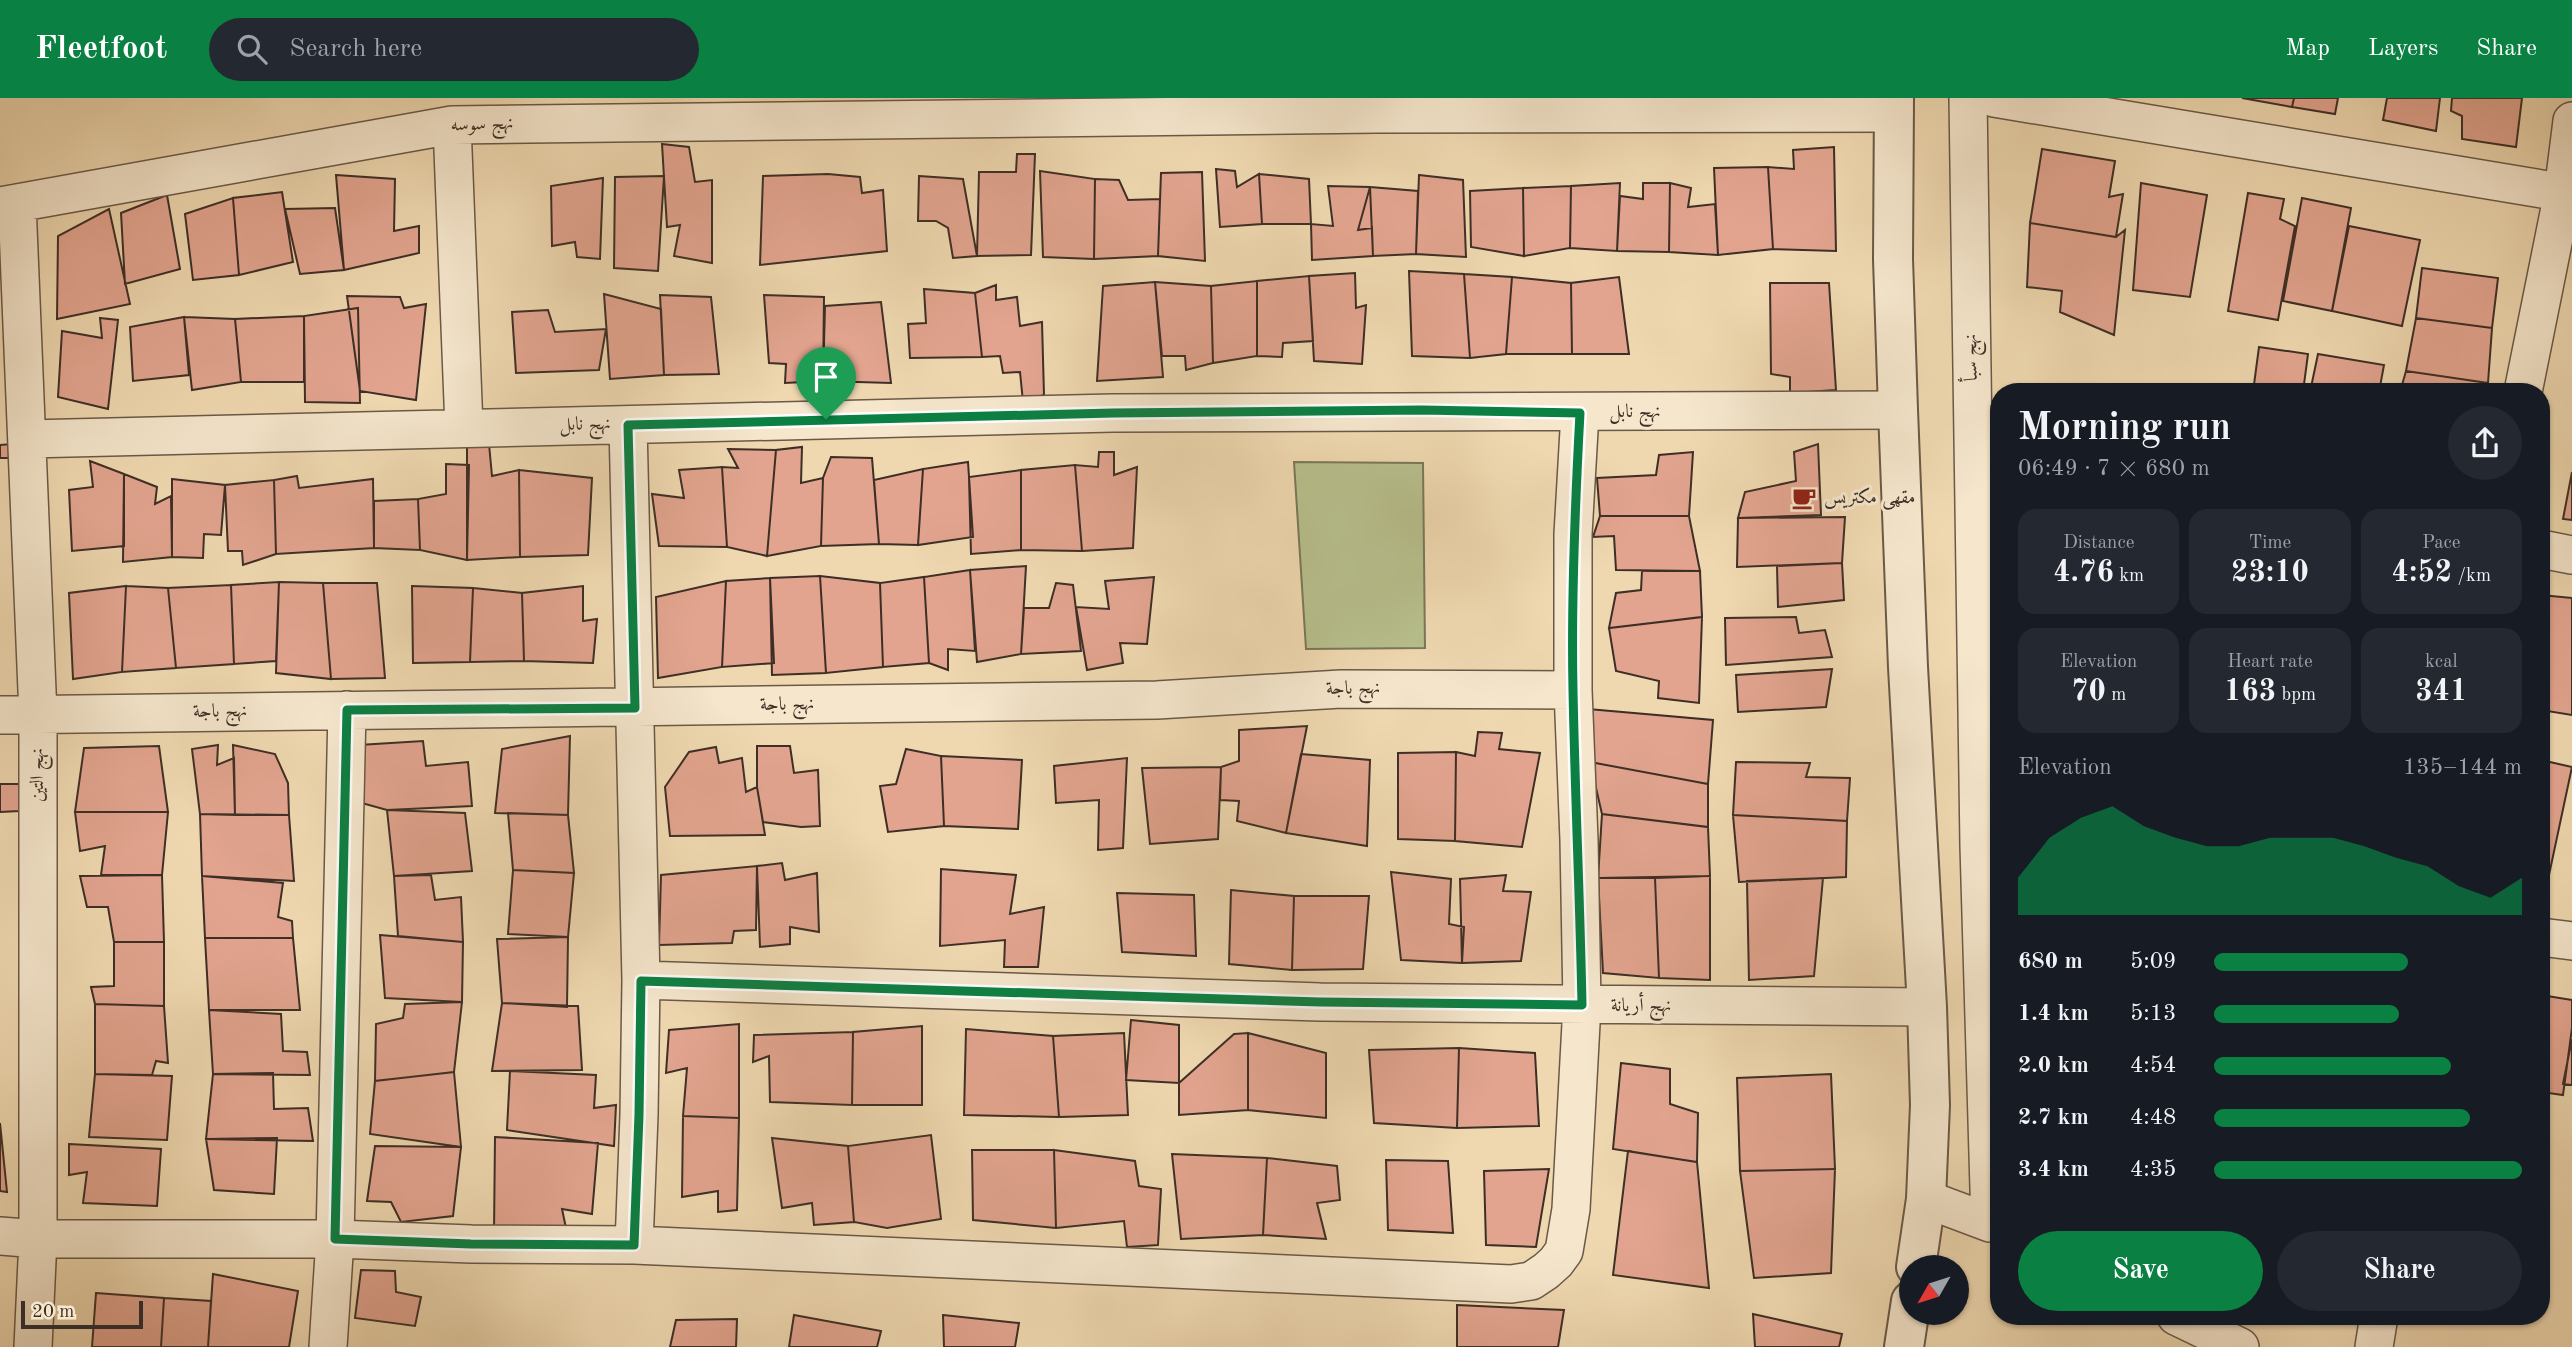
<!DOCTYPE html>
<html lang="en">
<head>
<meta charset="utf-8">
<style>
  :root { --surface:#171b24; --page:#242831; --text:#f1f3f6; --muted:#9ea1a6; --accent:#0b8043 }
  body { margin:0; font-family:"Old Standard TT",Amiri,serif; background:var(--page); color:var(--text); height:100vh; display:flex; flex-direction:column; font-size:26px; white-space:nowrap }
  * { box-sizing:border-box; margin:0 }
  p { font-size:23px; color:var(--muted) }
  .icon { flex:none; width:38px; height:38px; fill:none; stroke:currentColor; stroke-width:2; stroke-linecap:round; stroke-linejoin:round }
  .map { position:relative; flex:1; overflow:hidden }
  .sheet { position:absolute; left:1990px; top:285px; width:560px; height:942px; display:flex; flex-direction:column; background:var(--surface); border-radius:28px; box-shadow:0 2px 5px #0004 }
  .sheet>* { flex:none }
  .needle { width:46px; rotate:231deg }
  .tools { position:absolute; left:1899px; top:1157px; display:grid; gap:14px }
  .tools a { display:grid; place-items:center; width:70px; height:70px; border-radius:50%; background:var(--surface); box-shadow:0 2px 5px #0004; font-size:35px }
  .scale { position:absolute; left:21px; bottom:18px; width:122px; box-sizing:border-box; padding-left:7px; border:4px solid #3e2f26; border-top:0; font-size:19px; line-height:24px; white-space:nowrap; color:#3e2f26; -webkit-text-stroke:5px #f5e6cc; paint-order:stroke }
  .pin { position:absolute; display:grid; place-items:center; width:60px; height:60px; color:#fff; margin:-72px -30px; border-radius:50% 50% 50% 0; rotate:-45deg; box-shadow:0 0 7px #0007 }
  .pin .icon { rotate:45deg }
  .round { display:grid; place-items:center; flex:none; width:74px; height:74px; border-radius:37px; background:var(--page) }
  .overview { display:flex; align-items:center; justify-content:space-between; height:119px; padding:0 28px }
  h1 { font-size:38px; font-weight:600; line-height:52px }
  .metrics { display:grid; grid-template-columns:repeat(3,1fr); gap:10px; height:119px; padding:7px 28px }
  .metrics div { display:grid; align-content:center; border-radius:18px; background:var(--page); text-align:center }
  .metrics b { font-size:30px; font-weight:600 }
  .metrics small { font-size:19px; font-weight:400 }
  .metrics p { font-size:19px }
  .chart { height:196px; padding:14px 28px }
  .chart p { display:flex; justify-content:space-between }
  .chart svg { width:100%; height:126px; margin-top:7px; fill:var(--accent); opacity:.7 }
  .button { display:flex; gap:14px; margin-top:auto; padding:14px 28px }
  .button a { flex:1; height:80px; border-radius:42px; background:var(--accent); color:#fff; font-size:28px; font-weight:600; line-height:80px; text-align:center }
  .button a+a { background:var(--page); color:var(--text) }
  ul { padding:0 28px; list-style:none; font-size:23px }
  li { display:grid; grid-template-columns:112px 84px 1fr; align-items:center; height:52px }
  li i { height:18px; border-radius:9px; background:var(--accent) }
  header { display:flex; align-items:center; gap:42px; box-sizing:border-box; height:98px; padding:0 35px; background:var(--accent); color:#fff }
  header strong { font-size:33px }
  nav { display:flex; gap:38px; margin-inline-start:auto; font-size:24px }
  .search { width:490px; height:63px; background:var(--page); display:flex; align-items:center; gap:18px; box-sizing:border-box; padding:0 24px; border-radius:38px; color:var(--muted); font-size:26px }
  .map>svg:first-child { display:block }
  .green { fill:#b7bf8d; stroke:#7a775a; stroke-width:2 }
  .building { fill:#e2a48f; stroke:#3e2f26; stroke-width:2 }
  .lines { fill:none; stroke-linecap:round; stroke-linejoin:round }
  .minor-casing { stroke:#6a5948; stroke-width:40 }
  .tertiary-casing { stroke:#6a5948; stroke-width:42 }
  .minor { stroke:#f5e6cc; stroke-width:37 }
  .tertiary { stroke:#f5e6cc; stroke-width:38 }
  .route-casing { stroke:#fff; stroke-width:14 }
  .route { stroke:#0b8043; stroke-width:9 }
  .labels { text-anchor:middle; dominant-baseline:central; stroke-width:6; stroke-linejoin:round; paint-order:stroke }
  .street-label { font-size:19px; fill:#3e2f26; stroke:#f5e6cc }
  .poi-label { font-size:19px; fill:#3e2f26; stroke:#f5e6cc; text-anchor:start }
</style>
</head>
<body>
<header>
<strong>Fleetfoot</strong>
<div class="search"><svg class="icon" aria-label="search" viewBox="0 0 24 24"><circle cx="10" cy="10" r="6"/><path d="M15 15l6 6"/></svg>Search here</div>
<nav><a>Map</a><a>Layers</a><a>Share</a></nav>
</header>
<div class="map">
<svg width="2572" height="1249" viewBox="0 0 2572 1249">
  <rect width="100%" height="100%" fill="#efd8b0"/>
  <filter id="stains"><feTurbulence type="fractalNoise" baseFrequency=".00286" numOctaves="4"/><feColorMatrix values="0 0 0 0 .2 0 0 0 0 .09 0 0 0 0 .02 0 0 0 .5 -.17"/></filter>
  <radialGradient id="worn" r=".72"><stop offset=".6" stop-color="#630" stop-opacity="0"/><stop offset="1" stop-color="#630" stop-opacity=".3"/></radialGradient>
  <path class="green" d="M1294,364L1423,365L1425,550L1306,551Z"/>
  <path class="building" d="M2242,0H2294L2292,9Z
    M2294,0H2338L2335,16L2292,9Z
    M2387,0H2440L2436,33L2383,22Z
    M2452,0H2522L2516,49L2462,41V18L2451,13Z
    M662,46L689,49L695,84L712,82V165L674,158L680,127L667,129Z
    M1834,49L1836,153L1773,151L1768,69L1794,71L1793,52Z
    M2042,51L2115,63L2109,99L2123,96L2116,139L2030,125Z
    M1017,56H1035L1031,157L977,158L979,74H1016Z
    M1768,69L1773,151L1718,157L1714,70Z
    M1216,71L1235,73L1237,89L1259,76L1262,126L1220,129Z
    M1040,73L1095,81L1094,161L1043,159Z
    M1202,74L1205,163L1158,158L1161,75Z
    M828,76L860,79L862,95L883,92L887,153L760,167L763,78Z
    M1259,76L1309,81L1311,126H1262Z
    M336,77L395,81L394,133L419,128V155L344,172Z
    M1419,77L1463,82L1466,159L1416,156Z
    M664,78L658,173L614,170L615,79Z
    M919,78L963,81L977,158L953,160L948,130L936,123H918Z
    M603,80L600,161L577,159L575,144L552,148L551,88Z
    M1095,81L1119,82L1128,102L1160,101L1158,158L1094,161Z
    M1620,85L1617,153L1570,150L1571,88Z
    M1643,85H1670L1669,154L1617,153L1620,98L1643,101Z
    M1670,85L1691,90L1688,109L1715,106L1718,157L1669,154Z
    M2141,85L2207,97L2190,199L2133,192Z
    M1328,88L1370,89L1373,158L1312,162L1311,126L1333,128Z
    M1571,88L1570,150L1524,158L1523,90Z
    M1370,89L1418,93L1416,156L1373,158L1372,130L1358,132Z
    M1523,90L1524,158L1471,149L1470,93Z
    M282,94L293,164L239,177L233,100Z
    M2248,95L2284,101L2280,121L2295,128L2278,222L2228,213Z
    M167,97L180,171L125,186L121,115Z
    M233,100L239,177L193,182L185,116Z
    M2302,100L2351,110L2332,213L2283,203Z
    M335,110L344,172L300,176L285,111Z
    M109,111L130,206L57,221L58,138Z
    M2030,125L2116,139L2125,132L2114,237L2060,214L2062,193L2027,189Z
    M2349,128L2420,142L2402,228L2332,213Z
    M2422,170L2498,180L2492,230L2416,220Z
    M1409,173L1464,176L1470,260L1412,258Z
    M1355,175L1356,210L1366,207L1362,266L1314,263L1309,178Z
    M1464,176L1512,179L1506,256L1470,260Z
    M1309,178L1313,243L1283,245L1282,259L1257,258V183Z
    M1512,179L1571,185L1572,256H1506Z
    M1619,179L1629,256H1572L1571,185Z
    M1257,183V258L1213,265L1211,188Z
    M1155,184L1211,188L1213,265L1186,272L1185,258H1162Z
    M1155,184L1163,279L1097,283L1103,188Z
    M1770,185H1829L1836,292L1790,295V279L1771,276Z
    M996,187V202L1017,199L1020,228L1042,224L1044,297L1023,304L1020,274L1003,275L1000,258L982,259L975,195Z
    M924,191L975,195L982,259L910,260L908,226L926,225Z
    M604,196L661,211L664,277L610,281Z
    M660,197L711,199L719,276L664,277Z
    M764,197L824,199L823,283L785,285L786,266L769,265Z
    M347,198L400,199L404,210L426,206L416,302L360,293Z
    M881,204L891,285L823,283L825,208Z
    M358,210L360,305L305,304L304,218Z
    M548,212L555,234L606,231L599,272L516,275L512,214Z
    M304,218V284H241L235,221Z
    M184,219L189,277L133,283L130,229Z
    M184,219L235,221L241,284L192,292Z
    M100,220L118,222L108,311L58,299L62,233L102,240Z
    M2416,220L2492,230L2488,285L2406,273Z
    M2259,249L2308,256L2303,294H2253Z
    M2318,256L2384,267L2379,294H2310Z
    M2406,273L2488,285L2487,294H2400Z
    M12,346L11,360H0V347Z
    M489,346L492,378L519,372L520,459L467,462V348Z
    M1818,346L1821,417L1738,420L1745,394L1796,383L1794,354Z
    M802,349L801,385L823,380L821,448L767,458L776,352Z
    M728,351L776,352L767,458L727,449L722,369L738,370Z
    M1099,354H1114V377L1137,369L1133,450L1082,453L1075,367L1098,369Z
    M1693,354L1689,418H1600L1597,380L1656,377L1659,357Z
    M831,359L872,360L879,446L821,448L823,380Z
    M90,363L124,376V448L72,453L69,392L93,389Z
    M968,364L973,439L918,447L923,371Z
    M446,366L469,367L467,462L420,452L418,401L446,396Z
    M1075,367L1082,453L1021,452V372Z
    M722,369L727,449L659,448L652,396L684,400L679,372Z
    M923,371L918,447L879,446L874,382Z
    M519,372L592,380L588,457L520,459Z
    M1021,372V452L971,456L969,379Z
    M2572,374V422L2563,421Z
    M124,376L157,389L155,406L171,398L172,459L123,464Z
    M297,378L299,390L373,381L374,450L276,456L274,382Z
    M172,381L225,387L221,437L204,436L203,460L172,459Z
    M274,382L276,456L243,467L242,453H228L225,387Z
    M418,401L420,452L374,450V403Z
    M1600,418H1689L1700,473L1616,472L1614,438L1593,439Z
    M1845,419L1842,465L1737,469L1738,420Z
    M1842,465L1844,502L1778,509L1777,468Z
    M1026,468L1021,556L977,564L970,472Z
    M970,472L975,553L948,551V572L929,565L924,479Z
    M1642,473H1700L1702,519L1609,530L1616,495L1641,492Z
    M820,478L826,575L772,577L770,480Z
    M820,478L880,485L883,569L826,575Z
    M924,479L929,565L883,569L880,485Z
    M1154,479L1147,546L1120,545L1123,565L1087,572L1076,509L1109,511L1105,483Z
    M770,480L774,565L722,569L726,483Z
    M726,483L722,569L658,580L656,499Z
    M279,484L323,485L331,581L276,575Z
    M279,484L276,563L234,566L231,487Z
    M323,485H377L385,580L331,581Z
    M1056,485L1073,487L1081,553L1021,556L1024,510H1049Z
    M231,487L234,566L176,570L168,490Z
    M126,488L168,490L176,570L122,574Z
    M126,488L122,574L73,581L69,495Z
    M412,488L473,490L470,564L413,565Z
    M583,488V523L597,521L593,565L524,563L522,495Z
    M473,490L522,495L524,563L470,564Z
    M2541,497L2572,500V617L2541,612Z
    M1702,519L1699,605L1658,600L1659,583L1616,573L1609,530Z
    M1796,519L1799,535L1825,532L1832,559L1726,567L1725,520Z
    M1832,571L1826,609L1738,614L1736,577Z
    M1588,611L1713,622L1708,686L1590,664Z
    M1307,628L1286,735L1237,723L1239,703L1220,702L1221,669L1239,663V632Z
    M1478,634L1502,635L1499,651L1540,655L1522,749L1455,743L1456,654L1475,658Z
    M570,638L568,717L495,715L502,651Z
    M423,643L426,668L468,664L472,708L387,712L358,704L359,647Z
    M218,647L217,667L234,660L235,717L200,716L192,651Z
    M233,647L275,656L288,685L289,717H235Z
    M159,648L168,714H75L84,650Z
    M757,648H790L794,675L818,672L820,728L801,729L763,724L757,689Z
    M716,649L719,665L742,660L746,694L757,689L765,737L670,738L665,689L689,654Z
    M906,651L941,658L944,728L888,734L880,688L896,686Z
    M1456,654L1455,743L1398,741V655Z
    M1301,656L1370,662L1367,748L1286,735Z
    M941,658L1022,662L1018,731L944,728Z
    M1127,660L1123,750L1098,752L1099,702L1056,705L1054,668Z
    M2541,662L2572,669L2549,777L2541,776Z
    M1590,664L1708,686V729L1602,716Z
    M1736,664L1810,665L1806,679L1850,680L1847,723L1733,717Z
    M1221,669L1218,741L1150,746L1142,670Z
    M0,686H21L19,713L0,714Z
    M387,712L465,715L472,773L394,778Z
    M75,714H168L162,777H101L105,748L80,753Z
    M508,715L568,717L574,775L513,772Z
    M200,716L289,717L294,783L202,778Z
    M1602,716L1708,729L1710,778L1598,780Z
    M1733,717L1847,723L1846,779L1739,784Z
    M782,765L785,782L817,775L819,834L790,829V846L760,849L757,768Z
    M757,768L756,832L734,833L732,845L659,847L661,777Z
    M941,771L1016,777L1010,816L1044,809L1038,869H1004L1005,842L940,848Z
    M513,772L574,775L568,839L508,836Z
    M1391,774L1451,781L1449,826L1464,829L1462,865L1401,862Z
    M162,777L164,844H114L108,809H87L80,778Z
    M431,777L435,802L461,799L463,844L398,838L394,778Z
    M1506,777L1503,793L1531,794L1521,863L1462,865L1460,781Z
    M202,778L283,785L278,819L292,823L293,840H205Z
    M1710,778V882L1659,880L1655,780Z
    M1598,780H1655L1659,880L1603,875Z
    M1823,780L1814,878L1749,882L1747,783Z
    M1231,792L1294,798L1292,872L1229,866Z
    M1117,795L1194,797L1196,858L1122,854Z
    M1294,798H1369L1363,871L1292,872Z
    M380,837L463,844L462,904L385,900Z
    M568,839L567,909L502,905L497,841Z
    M205,840H293L300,912H209Z
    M114,844H164V908L95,906L91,889L114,888Z
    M2541,897L2572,902V930L2563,997L2541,994Z
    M462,904L454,974L375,983L376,926L403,920L405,906Z
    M502,905L578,908L582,972L492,973Z
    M95,906L164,908L168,965L156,963L152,977L95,976Z
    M209,912L281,916L283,953L307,954L310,977L213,976Z
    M1131,922L1179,927V985L1126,982Z
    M739,926V1020L683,1018L687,970L666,975L669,932Z
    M922,928V1007H852L853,934Z
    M966,931L1053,938L1059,1019L964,1017Z
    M853,934L852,1007L770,1004L769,958L753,964L754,937Z
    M1124,935L1128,1017L1059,1019L1053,938Z
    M1248,935V1012L1179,1017V985L1234,936Z
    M1248,935L1326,955V1020L1248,1012Z
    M2572,941V987L2563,986Z
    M1459,950L1457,1030L1374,1025L1369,952Z
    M1459,950L1535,955L1539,1028L1457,1030Z
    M1621,965L1670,971V1006L1698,1015L1697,1064L1613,1051Z
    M510,973L596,977L594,1010L616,1007L614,1048L507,1032Z
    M454,974L461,1049L370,1036L375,983Z
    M273,975L274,1011L308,1010L313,1043L206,1041L213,976Z
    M95,976L172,978L167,1042L89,1039Z
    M1831,976L1835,1071L1740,1073L1737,980Z
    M683,1018L739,1020L737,1112L718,1114V1093L682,1099Z
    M0,1025L7,1094L0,1093Z
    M931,1037L941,1121L887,1130L854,1124L848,1048Z
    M495,1039L598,1045L592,1116L562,1111L566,1130L494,1135Z
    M277,1040L274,1096L214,1092L206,1041Z
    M772,1040L848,1048L854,1124L814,1127L812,1105L782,1110Z
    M69,1046L161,1051L157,1108L83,1105L87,1074L69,1077Z
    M375,1048L461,1049L453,1118L401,1124L391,1104L367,1103Z
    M972,1052H1054L1056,1130L973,1122Z
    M1054,1052L1135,1063L1139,1088L1161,1091L1158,1147L1127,1149L1124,1123L1056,1130Z
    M1628,1053L1697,1064L1709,1190L1613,1177Z
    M1172,1056L1267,1060L1263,1137L1181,1141Z
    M1267,1060L1337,1068L1340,1102L1317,1105L1326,1141L1263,1137Z
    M1386,1062L1448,1063L1453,1135L1388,1132Z
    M1549,1071L1536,1149L1486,1147L1484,1073Z
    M1835,1071L1831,1175L1754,1180L1740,1073Z
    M361,1172L395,1173L396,1194L421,1199L415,1228L355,1220Z
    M213,1176L298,1193L289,1249H208Z
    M96,1195L164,1200L161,1249H92Z
    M164,1200L211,1203L208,1249H161Z
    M1457,1207L1564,1212L1558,1249H1457Z
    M1753,1216L1842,1236L1839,1249H1755Z
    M794,1217L881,1233L877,1249H789Z
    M943,1217L1019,1225L1015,1249H944Z
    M737,1221L736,1249H670L676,1222Z"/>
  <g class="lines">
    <g class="minor-casing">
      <path id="minor" d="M1994,0L2572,96
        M452,27L464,329
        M17,105L38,617V1141L33,1249
        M0,108L452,27L1377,16L1894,15
        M2523,294L2563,95L2572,23
        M628,327L641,882L639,1017L634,1147
        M28,341L1113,315L1898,312
        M2541,451L2572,457
        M0,617L1157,602L1341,591L1573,592
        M2541,839L2572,843
        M641,882L1320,904L1927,909
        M1926,1101L1990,1125L1979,748L1968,0
        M0,1138L38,1141H335L471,1146L634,1147L1511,1186L1531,1183L1546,1173L1556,1164L1564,1153L1571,1111L1582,907L1579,742L1573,592V436L1580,315
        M2176,1218L2240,1249
        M328,1249L335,1141L347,612
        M2374,1249L2379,1218"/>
    </g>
    <g class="tertiary-casing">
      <path id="tertiary" d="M1894,0L1893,161L1898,312L1908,569L1927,909L1930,1007L1926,1101L1916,1169
        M1904,1249L1911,1203"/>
    </g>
    <use href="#minor" class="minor"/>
    <use href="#tertiary" class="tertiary"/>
  </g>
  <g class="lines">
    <g class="route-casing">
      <path id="route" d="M1422,312L1580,315C1575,407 1571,500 1573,592C1575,697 1580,802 1582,907L1320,904L641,883L639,1017L634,1147L471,1146L335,1141L347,612L635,610L628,327L1113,315Z"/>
    </g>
    <use href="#route" class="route"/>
  </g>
  <defs>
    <g id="cafe-bare" transform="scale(1.89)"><path d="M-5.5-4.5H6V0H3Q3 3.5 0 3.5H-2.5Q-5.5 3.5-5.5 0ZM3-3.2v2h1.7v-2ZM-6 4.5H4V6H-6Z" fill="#8f2418" stroke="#f5e6cc" stroke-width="2.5" paint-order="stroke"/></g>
  </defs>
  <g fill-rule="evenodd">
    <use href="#cafe-bare" x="1804" y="400"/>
  </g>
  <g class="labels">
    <g class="street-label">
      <text transform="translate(482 27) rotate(-2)">نهج سوسه</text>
      <text transform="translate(1972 260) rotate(-91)">نهج سبأ</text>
      <text x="1635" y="314">نهج نابل</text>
      <text transform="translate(585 327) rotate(-1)">نهج نابل</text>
      <text transform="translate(1353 591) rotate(-1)">نهج باجة</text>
      <text transform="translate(787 607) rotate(-1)">نهج باجة</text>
      <text transform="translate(220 614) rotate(-1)">نهج باجة</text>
      <text transform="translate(38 677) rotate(-90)">نهج التين</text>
      <text x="1641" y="908">نهج أريانة</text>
    </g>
    <g class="poi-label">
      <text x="1824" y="400">مقهى مكتريس</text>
    </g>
  </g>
  <rect width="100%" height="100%" filter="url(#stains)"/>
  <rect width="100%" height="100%" fill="url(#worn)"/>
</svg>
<div class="tools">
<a><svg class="needle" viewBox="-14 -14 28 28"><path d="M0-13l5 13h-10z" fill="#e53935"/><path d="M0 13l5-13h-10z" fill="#9ea1a6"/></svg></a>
</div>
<div class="scale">20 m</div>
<div class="pin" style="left:826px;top:321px;background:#1e9e55"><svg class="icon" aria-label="arrive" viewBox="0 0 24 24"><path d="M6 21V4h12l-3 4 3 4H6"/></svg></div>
<section class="sheet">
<div class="overview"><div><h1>Morning run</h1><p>06:49 · 7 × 680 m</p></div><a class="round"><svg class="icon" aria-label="share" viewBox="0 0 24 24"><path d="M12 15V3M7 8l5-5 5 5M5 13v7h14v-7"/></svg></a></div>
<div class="metrics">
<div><p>Distance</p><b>4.76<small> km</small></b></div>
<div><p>Time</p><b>23:10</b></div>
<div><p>Pace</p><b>4:52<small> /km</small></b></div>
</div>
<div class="metrics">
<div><p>Elevation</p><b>70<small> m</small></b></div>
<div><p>Heart rate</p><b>163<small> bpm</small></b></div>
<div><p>kcal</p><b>341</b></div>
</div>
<div class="chart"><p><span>Elevation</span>135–144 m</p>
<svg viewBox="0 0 160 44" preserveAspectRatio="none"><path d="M0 44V31L10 17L20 10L30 6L40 13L50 17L60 20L70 20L80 17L90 17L100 17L110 20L120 24L130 27L140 34L150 38L160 31V44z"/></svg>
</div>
<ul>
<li><b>680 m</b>5:09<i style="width:63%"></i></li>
<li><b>1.4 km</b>5:13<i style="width:60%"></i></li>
<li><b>2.0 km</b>4:54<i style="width:77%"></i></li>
<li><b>2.7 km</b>4:48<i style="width:83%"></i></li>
<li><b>3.4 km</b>4:35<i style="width:100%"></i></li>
</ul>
<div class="button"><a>Save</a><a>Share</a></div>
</section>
</div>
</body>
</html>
